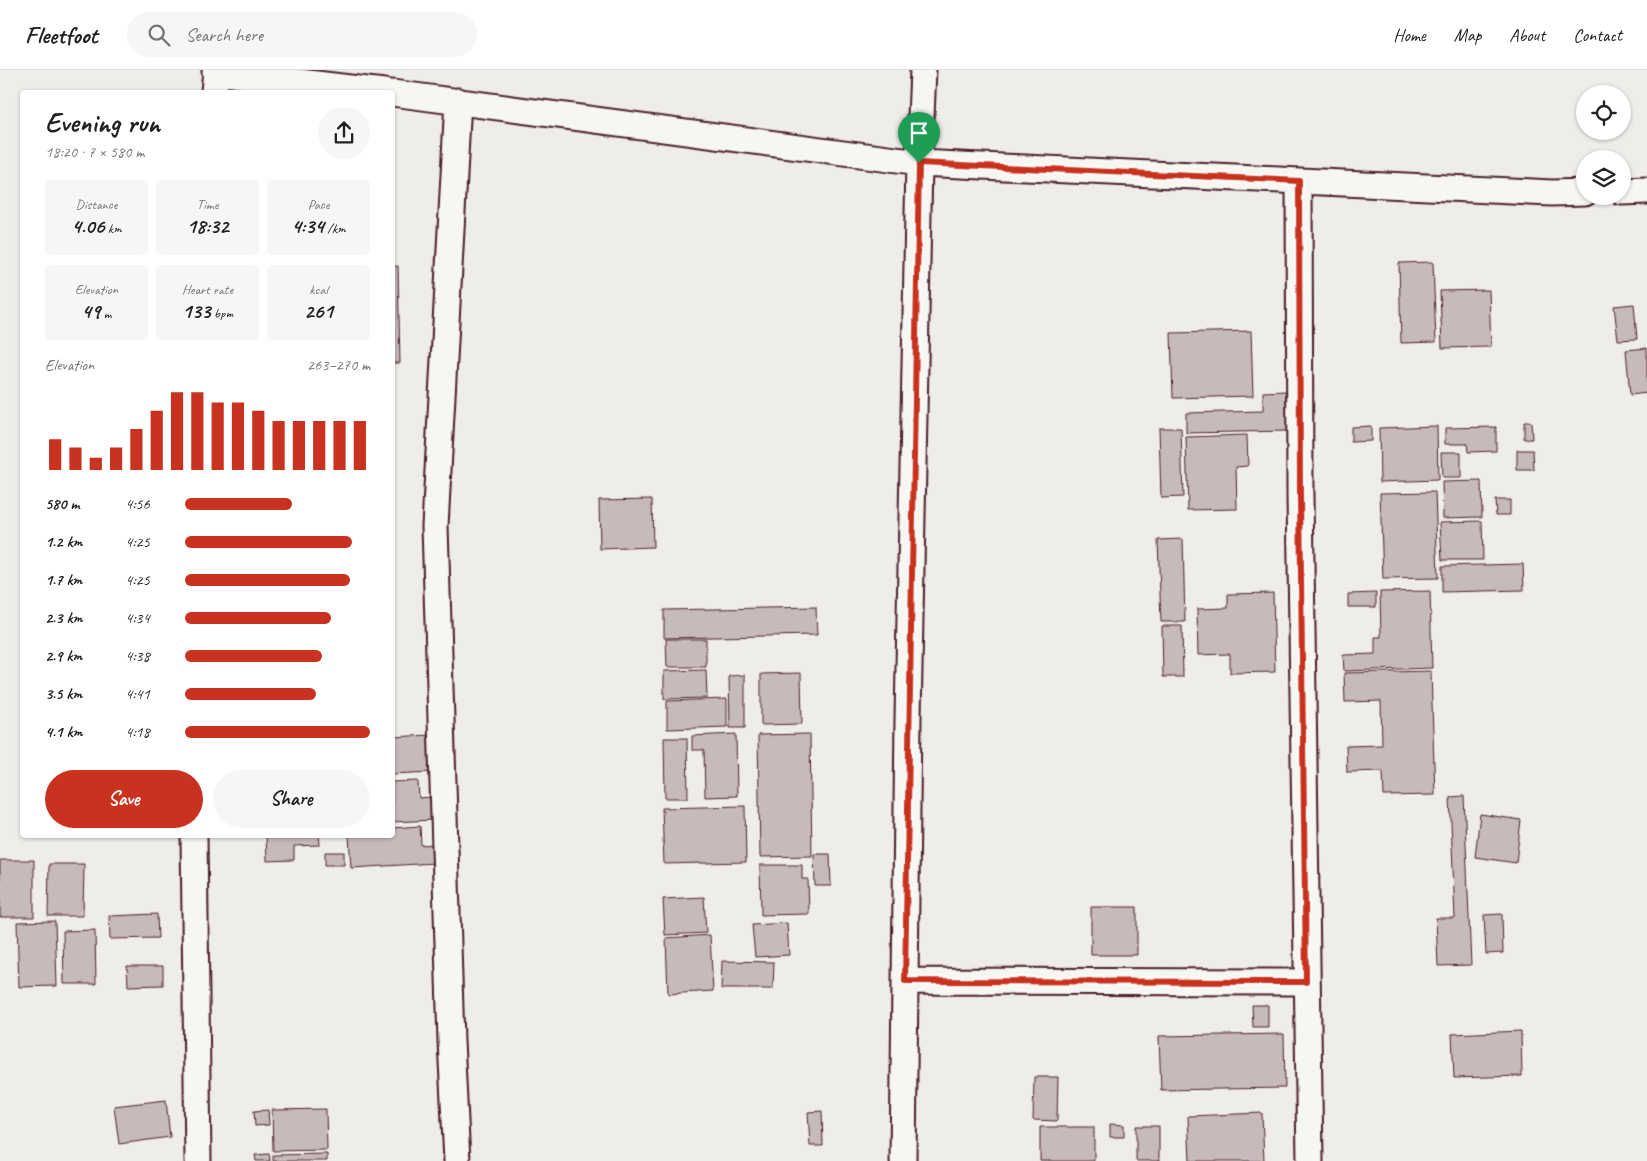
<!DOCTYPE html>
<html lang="en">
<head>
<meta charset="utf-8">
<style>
  :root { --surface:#fff; --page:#f6f6f6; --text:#202124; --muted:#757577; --line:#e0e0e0; --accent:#c8321e }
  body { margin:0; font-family:Caveat,sans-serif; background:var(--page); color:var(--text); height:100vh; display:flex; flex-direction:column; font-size:19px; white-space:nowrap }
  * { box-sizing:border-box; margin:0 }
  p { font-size:16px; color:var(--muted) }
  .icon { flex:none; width:28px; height:28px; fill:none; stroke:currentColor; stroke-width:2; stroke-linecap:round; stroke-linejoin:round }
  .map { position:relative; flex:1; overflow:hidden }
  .sheet { position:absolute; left:20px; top:20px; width:375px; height:748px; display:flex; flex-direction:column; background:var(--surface); border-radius:5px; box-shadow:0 1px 4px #0004 }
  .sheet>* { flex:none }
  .tools { position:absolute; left:1576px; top:15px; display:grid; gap:10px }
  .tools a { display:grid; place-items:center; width:55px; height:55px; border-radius:50%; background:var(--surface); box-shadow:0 1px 4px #0004; font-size:25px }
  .pin { position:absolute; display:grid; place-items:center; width:42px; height:42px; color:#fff; margin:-51px -21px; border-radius:50% 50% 50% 0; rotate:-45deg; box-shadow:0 0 5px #0007 }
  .pin .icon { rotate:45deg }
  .round { display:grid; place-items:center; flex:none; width:52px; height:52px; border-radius:26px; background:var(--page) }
  .headline { display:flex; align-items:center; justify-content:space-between; height:85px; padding:0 25px }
  h1 { font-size:28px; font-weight:600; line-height:38px }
  .metrics { display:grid; grid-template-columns:repeat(3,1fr); gap:8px; height:85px; padding:5px 25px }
  .metrics div { display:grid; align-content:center; border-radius:5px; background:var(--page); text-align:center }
  .metrics b { font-size:21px; font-weight:600 }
  .metrics small { font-size:14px; font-weight:400 }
  .metrics p { font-size:14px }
  .chart { height:140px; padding:10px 25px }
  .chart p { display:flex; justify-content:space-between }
  .chart svg { width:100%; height:90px; margin-top:5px; stroke:var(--accent); stroke-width:6 }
  .cta { display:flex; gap:10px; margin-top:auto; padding:10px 25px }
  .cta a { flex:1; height:58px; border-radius:30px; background:var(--accent); color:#fff; font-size:20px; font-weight:600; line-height:58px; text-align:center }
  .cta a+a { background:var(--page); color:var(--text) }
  ul { padding:0 25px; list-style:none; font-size:16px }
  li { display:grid; grid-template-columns:80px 60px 1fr; align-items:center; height:38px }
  li i { height:12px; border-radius:6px; background:var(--accent) }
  header { display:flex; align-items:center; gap:30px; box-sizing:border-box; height:70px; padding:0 25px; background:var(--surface); border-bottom:1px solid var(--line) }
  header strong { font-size:24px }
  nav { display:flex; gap:28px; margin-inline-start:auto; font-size:18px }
  .search { width:350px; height:45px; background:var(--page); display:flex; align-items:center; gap:12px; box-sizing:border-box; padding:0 18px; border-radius:28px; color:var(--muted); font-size:19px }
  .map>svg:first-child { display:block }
  .building { fill:#c6babb; stroke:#4a1f2b }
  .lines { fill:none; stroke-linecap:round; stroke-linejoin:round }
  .minor-casing { stroke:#4a1f2b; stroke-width:29 }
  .minor { stroke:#f6f6f2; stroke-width:25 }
  .route-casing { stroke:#fff; stroke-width:10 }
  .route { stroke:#c8321e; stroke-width:6 }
</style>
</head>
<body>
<header>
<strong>Fleetfoot</strong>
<div class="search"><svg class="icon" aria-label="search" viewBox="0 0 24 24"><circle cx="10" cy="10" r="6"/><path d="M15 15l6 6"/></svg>Search here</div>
<nav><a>Home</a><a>Map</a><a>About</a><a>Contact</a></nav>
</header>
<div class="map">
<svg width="1647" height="1091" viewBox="0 0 1647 1091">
  <rect width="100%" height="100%" fill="#efedea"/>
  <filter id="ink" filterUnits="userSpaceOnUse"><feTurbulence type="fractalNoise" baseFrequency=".02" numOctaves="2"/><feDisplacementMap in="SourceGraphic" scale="10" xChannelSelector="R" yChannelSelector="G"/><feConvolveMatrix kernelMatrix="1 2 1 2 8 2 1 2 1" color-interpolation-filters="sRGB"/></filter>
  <g filter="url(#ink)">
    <path class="building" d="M1433,192L1436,272L1401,273L1399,193Z
      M398,196L400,293H392V197Z
      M1489,220L1491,277L1442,278L1440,221Z
      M1634,234L1637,269L1618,270L1614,236Z
      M1251,261L1253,326L1173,328L1171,263Z
      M1647,278V323L1630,325L1626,280Z
      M1286,321L1287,361L1186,363V343L1263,341V322Z
      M1524,352H1531L1532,369H1524Z
      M1371,356V371L1351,372V357Z
      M1437,356L1438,410L1380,412L1379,358Z
      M1496,357V381L1468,382L1467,374H1445V358Z
      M1159,358H1181L1183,427L1161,428Z
      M1247,365L1248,396L1236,397L1237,439L1188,440L1186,367Z
      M1517,380H1533L1534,400H1517Z
      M1441,382H1461V408H1442Z
      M1481,411L1482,447L1443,448L1442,412Z
      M1435,422L1438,508L1383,509L1380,423Z
      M652,429L653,477L600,479L599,430Z
      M1495,430H1510V445H1496Z
      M1482,451L1483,490H1442L1440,452Z
      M1183,469L1185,552H1161L1158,470Z
      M1523,494L1524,520L1442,522V496Z
      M1430,521L1432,598L1344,601L1343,585L1375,584V567H1381L1380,522Z
      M1273,523L1275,602L1230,603V584L1198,585L1197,539L1228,538V524Z
      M1376,523V537H1348V524Z
      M816,537L817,565L664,568V540Z
      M1162,556H1182L1183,607H1163Z
      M666,569H706V597H667Z
      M706,600L707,628L664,629V601Z
      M1431,601L1435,725L1384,726L1383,701L1347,702L1346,676L1382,675L1381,631L1345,632L1344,603Z
      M801,603L802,654L761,655V604Z
      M745,605V658H730L729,606Z
      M727,629V657L667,659V631Z
      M736,664L737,726L705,727L704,680H692V666Z
      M810,664L812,786L760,787L758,665Z
      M431,665L433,702L392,704V667Z
      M664,668H687L688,728H665Z
      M418,711L419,728L433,727L434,750L392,752V712Z
      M1464,726L1471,895L1438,896L1436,848H1455L1450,727Z
      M745,736L746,792L664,794L662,738Z
      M1480,744L1521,750L1516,793L1475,787Z
      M420,756L421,775L434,774L435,793L351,798L349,765H392V758Z
      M266,765H319L320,775L294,776V790L267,791Z
      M325,782H344V795H325Z
      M814,784H830L831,816H815Z
      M0,790H34V847H0Z
      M49,794H84L83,846H48Z
      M760,795H802V809H808L809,844L761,845Z
      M704,827L706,863L665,865L663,829Z
      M1091,837H1137V885H1091Z
      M157,844L158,868L110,869L109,846Z
      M1502,844L1503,883L1486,884L1484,845Z
      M55,851L57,916L19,917L17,852Z
      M787,853L789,885L755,887L752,855Z
      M95,860L96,914H64L63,861Z
      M710,865L713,921L668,924L666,868Z
      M722,891L774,892L773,919H721Z
      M127,896H163V915L128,916Z
      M1252,935H1268V957H1253Z
      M1521,961L1522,1006L1454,1008L1452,964Z
      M1284,964L1285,1018L1161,1020L1159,966Z
      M1034,1007H1058L1057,1051L1033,1050Z
      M166,1030L170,1067L119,1074L114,1036Z
      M326,1039L327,1080L273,1081L272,1040Z
      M268,1040L269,1055L255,1056L254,1041Z
      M822,1041L823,1076H810L808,1042Z
      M1262,1043L1264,1091H1190L1188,1046Z
      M1110,1054L1124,1055V1067H1110Z
      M1136,1056H1159V1091H1136Z
      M1040,1057H1094V1091H1040Z
      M269,1084L270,1091H256L255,1085Z
      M327,1084V1091H273V1085Z"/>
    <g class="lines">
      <g class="minor-casing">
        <path id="minor" d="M215,2L384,22
          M214,22L216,0
          M392,23L919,93L1552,123L1585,122
          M1299,111L1300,426L1310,1091
          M1622,122L1647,121
          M194,765L198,1091
          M905,911L1306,912
          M457,1091L451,971L435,456L458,31
          M903,1091L908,648L919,93L923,0"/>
      </g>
      <use href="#minor" class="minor"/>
    </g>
  </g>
  <g class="lines" filter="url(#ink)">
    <g class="route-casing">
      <path id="route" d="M919,93L1299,111L1300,426L1306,912L905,911Z"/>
    </g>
    <use href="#route" class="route"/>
  </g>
</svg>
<div class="tools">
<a><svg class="icon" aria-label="locate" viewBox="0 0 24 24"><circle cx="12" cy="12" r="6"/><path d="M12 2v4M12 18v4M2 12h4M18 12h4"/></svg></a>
<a><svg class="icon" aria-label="layers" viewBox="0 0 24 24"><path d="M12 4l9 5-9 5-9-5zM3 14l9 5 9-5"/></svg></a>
</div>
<div class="pin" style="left:919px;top:93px;background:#1e9e55"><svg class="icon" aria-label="arrive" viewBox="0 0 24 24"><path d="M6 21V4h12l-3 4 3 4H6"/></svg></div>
<section class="sheet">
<div class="headline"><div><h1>Evening run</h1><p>18:20 · 7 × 580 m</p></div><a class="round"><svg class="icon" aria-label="share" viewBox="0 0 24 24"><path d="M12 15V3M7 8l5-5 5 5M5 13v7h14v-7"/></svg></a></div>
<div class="metrics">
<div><p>Distance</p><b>4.06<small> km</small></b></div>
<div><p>Time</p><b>18:32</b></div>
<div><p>Pace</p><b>4:34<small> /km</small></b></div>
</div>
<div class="metrics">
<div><p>Elevation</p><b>49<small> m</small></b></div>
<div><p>Heart rate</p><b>133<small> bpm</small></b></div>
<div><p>kcal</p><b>261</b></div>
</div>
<div class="chart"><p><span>Elevation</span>263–270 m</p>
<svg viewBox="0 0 160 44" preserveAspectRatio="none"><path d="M5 44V29M15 44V33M25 44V38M35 44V33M45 44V24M55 44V15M65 44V6M75 44V6M85 44V11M95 44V11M105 44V15M115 44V20M125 44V20M135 44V20M145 44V20M155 44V20"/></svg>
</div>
<ul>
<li><b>580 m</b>4:56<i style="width:58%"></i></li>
<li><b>1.2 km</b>4:25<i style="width:90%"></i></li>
<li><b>1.7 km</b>4:25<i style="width:89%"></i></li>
<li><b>2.3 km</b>4:34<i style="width:79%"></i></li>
<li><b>2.9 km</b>4:38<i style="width:74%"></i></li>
<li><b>3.5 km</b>4:41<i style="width:71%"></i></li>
<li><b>4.1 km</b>4:18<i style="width:100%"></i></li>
</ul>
<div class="cta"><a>Save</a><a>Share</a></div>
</section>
</div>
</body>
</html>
